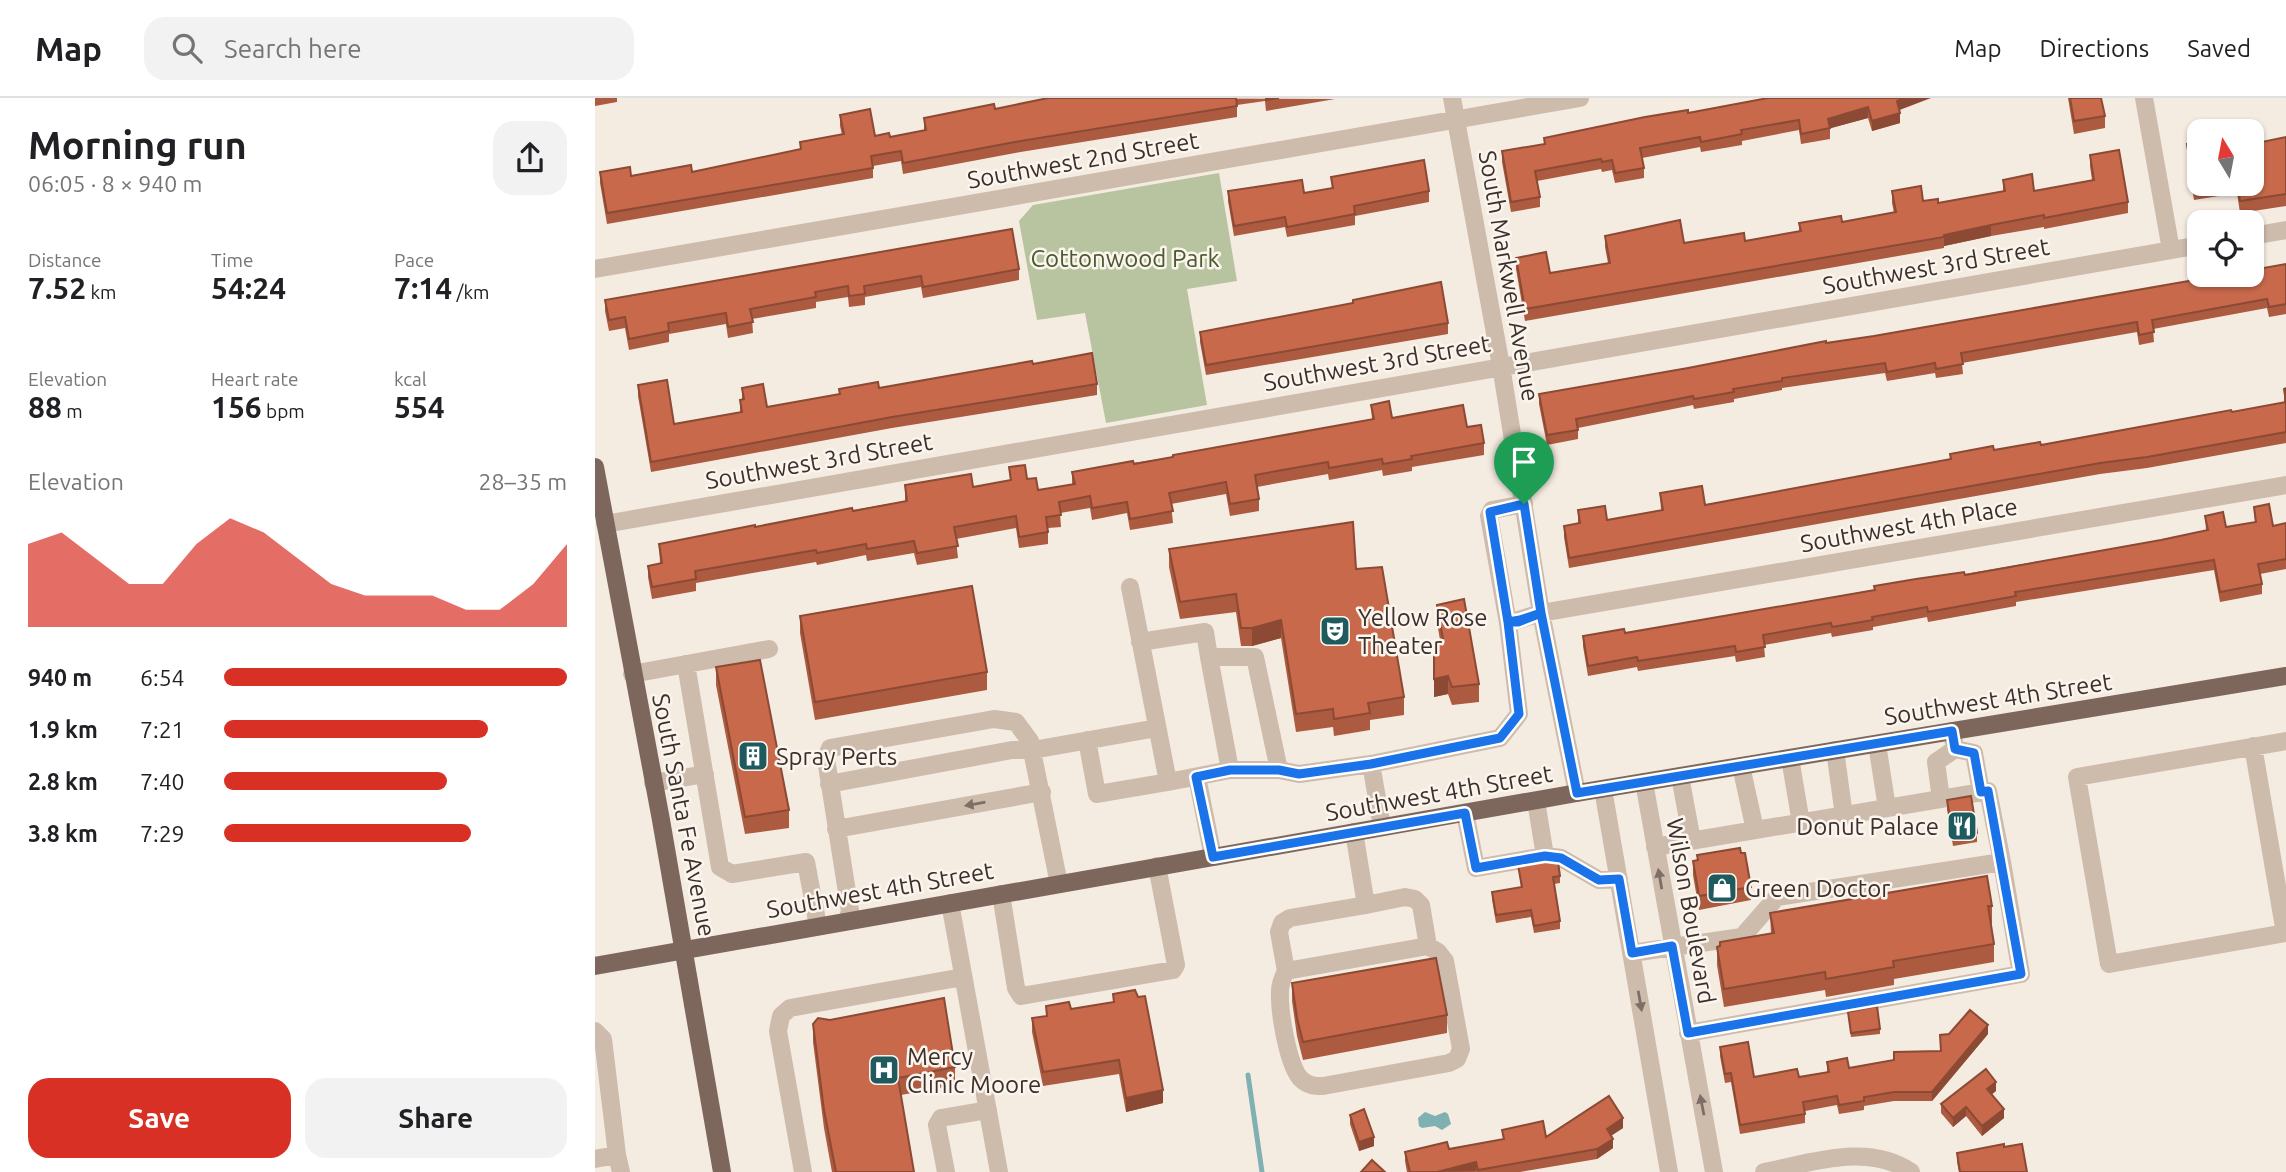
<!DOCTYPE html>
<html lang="en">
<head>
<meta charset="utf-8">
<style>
  :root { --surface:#fff; --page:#f2f2f2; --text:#202124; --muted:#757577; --line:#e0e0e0; --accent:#d93025 }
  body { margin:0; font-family:Ubuntu,sans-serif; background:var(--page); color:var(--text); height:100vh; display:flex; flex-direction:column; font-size:26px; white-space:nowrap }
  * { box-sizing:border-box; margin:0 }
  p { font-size:23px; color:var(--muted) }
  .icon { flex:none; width:38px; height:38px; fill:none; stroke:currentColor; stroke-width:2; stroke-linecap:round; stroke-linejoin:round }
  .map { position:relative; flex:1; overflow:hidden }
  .panel { display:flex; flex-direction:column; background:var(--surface); width:595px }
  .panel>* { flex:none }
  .needle { width:46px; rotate:350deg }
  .fabs { position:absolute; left:1592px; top:21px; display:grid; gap:14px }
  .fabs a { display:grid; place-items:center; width:77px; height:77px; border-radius:14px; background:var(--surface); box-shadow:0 2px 5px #0004; font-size:35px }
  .pin { position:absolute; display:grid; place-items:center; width:60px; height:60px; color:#fff; margin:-72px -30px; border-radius:50% 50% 50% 0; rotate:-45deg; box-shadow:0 0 7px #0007 }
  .pin .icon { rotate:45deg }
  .round { display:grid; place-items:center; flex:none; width:74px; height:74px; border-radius:21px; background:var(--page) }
  .headline { display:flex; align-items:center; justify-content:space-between; height:119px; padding:0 28px }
  h1 { font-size:38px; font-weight:700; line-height:52px }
  .metrics { display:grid; grid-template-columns:repeat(3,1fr); gap:10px; height:119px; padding:7px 28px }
  .metrics div { display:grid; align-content:center }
  .metrics b { font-size:30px; font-weight:700 }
  .metrics small { font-size:19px; font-weight:400 }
  .metrics p { font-size:19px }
  .chart { height:196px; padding:14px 28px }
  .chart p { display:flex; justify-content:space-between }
  .chart svg { width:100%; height:126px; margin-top:7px; fill:var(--accent); opacity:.7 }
  .cta { display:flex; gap:14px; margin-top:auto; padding:14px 28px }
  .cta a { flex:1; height:80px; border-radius:21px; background:var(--accent); color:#fff; font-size:28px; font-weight:700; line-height:80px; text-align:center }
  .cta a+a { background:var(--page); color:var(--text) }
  ul { padding:0 28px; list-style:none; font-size:23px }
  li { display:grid; grid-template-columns:112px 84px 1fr; align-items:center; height:52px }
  li i { height:18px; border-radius:9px; background:var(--accent) }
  header { display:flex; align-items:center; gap:42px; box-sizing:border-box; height:98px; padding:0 35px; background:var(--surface); border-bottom:2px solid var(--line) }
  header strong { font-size:33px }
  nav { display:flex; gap:38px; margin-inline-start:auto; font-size:24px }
  .search { width:490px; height:63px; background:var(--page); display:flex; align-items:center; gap:18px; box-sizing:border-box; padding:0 24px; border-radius:21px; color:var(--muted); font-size:26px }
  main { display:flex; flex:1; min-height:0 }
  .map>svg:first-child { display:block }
  .green { fill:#b8c4a0 }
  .water { fill:#7fb0b2 }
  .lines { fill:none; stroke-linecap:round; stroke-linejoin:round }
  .stream { stroke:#7fb0b2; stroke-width:5 }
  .minor { stroke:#cdbbac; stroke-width:18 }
  .major { stroke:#7d675c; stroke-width:18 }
  .wall { fill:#ac5a40 }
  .shaded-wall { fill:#8c4a34 }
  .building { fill:#c8694b; stroke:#8c4a34; stroke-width:2 }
  .oneway { fill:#7d6f65 }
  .route-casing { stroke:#fff; stroke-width:14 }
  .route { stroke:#1a73e8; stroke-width:9 }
  .labels { text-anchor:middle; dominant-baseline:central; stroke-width:5; stroke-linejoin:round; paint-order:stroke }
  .street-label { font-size:24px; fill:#3b302b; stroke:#fbf5ee }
  .park-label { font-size:24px; fill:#4a5a2e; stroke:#fbf5ee }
  .poi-label { font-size:24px; fill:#3b302b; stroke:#fbf5ee; text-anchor:start }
</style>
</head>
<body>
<header>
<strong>Map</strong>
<div class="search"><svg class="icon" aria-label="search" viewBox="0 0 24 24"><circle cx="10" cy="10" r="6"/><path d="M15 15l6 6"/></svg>Search here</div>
<nav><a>Map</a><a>Directions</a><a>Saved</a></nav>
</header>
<main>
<section class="panel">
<div class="headline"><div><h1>Morning run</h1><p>06:05 · 8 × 940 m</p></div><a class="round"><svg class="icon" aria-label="share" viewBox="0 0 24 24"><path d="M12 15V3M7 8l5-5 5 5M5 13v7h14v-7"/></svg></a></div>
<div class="metrics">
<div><p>Distance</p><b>7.52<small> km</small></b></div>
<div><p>Time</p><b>54:24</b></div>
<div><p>Pace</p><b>7:14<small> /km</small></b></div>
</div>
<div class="metrics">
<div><p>Elevation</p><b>88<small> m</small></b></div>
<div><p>Heart rate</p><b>156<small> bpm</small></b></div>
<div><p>kcal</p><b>554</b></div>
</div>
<div class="chart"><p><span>Elevation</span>28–35 m</p>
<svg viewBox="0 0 160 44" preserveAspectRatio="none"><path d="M0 44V15L10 11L20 20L30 29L40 29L50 15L60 6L70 11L80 20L90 29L100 33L110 33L120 33L130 38L140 38L150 29L160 15V44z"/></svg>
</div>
<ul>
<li><b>940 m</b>6:54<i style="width:100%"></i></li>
<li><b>1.9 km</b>7:21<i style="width:77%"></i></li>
<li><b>2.8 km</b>7:40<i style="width:65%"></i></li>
<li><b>3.8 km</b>7:29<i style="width:72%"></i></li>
</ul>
<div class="cta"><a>Save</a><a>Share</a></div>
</section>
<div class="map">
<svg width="1691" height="1074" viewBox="0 0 1691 1074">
  <rect width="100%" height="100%" fill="#f4ebe1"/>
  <path class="green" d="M624,75L642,183L592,191L612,307L511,325L490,215L442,222L424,123L438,107Z"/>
  <path class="water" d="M830,1014L840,1018L850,1014L853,1016L856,1026L847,1032L840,1028L827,1030L824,1028L823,1020Z"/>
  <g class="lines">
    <path class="stream" d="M653,977L667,1074"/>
    <path class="minor" d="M857,0L906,268L946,515L982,695
      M1549,0L1576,152
      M1657,138L1691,132
      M0,171L985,0
      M10,426L1605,147
      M535,489L573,684L635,672H684L704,676L776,666L787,729
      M913,525L894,418L897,412L929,406
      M545,544L610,534L614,559
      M91,566L125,769L137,776L211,764L223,828
      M37,576L174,551
      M492,642L502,696L573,684
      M1282,646L1292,710
      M1658,648L1690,835L1514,866L1482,679L1691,643
      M1360,651L1379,655L1386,694
      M1240,652L1249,718
      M1195,660L1206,725
      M776,666L905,640L924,616L913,525L946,515L1691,387
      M1146,668L1160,732
      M635,672L614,559H660L684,672
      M1085,678L1097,743
      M602,679L618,759
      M1049,684L1119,1074
      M58,685L110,676
      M234,686L417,652H438L562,630
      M1008,691L1074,1074
      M1346,701L1341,664L1360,651L1357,633
      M870,715L881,770L950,758L941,703
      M241,731L447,694
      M759,734L771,807L810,799L820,801L826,807L833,848L691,873L684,834L687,825L695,820L771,807
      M950,758L966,760L1004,782L1024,781
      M406,796L421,890L426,898L578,872L581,867L562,768
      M355,805L404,1074
      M252,823L255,813L231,661L235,650L399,621L421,624L435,643L464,786
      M1037,855L1147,839L1182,799L1407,764L1393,693L1060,749
      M691,873C688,879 685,886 685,893C684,913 693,970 707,982C714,988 720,988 728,988L854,965L862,961L866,951L850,863L843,854L833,848
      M0,933L8,941L22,1057
      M1093,935L1426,876L1407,764
      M0,1061L22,1057L26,1074
      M208,1074L183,933L186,918L195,910L368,879
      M351,1074L342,1027L346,1020L393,1012
      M1169,1074C1216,1065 1273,1044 1316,1074"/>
    <path class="major" d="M0,369L66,722L127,1074
      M0,868L982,695L1691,578"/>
  </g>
  <path class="wall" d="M0,0H22V4L0,8Z
    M453,0L740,1L671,13L670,3L642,7V19L420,55L308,76L306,63L278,68V80L12,126L5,85V74L36,78L97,74L205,52V44L247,37L245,28V17L280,38L295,39L329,33V20L400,11Z
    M1173,0L1304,12L1305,25L1277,33L1273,20L1235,30V41L1206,46L1204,32L1147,43V47L1106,54L1105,49L1047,60L1049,70V80L1020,85L1017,72L1007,74L1006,71L942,83L945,99V109L916,114L907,64V53L949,46V40L1093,15Z
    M1473,0H1506L1510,18V30L1479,36Z
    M1691,39V108L1645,115L1642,95L1599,102L1592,58V46L1605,86H1657Z
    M1495,57L1533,104V115L1449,131V129L1396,138L1349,148V150L930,223L921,171V160L955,175L1013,165L1010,149V138L1089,145L1150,143L1204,133V125L1247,124L1299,115L1297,105V93L1328,103L1343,105L1408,93V82L1439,93L1497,82L1495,68Z
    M736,79L834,93V104L760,118V127L692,139L690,129L639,138L633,103V93L709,95L737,90Z
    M417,131L424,171V182L328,200L326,189L270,199V207L254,209L253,199L221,204V210L157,221L158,235L133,240L131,226L74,236V244L34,252L30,230L14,233L10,213V202Z
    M1691,166V216L1674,219L1672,210L1558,231L1559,244L1544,247L1542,234L1367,265L1368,276L1341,280L1340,275L1292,283L1290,275L1187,290V292L1139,301V304L1099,311L1098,307L983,330V341L952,347L944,306V296Z
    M853,225V236L611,277L605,244V234Z
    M438,266L502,286V297L297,330L56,374L43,298V287L79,326L145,314V302H147V290L172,309L244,296V291L284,290Z
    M1691,290V345L1552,370L1505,376L974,470L969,439V428L983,426V412L1012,422L1066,412L1065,395L1110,407L1355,361V356L1446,347L1689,305V291Z
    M776,307L797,320L872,329L889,345V357L817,369V373L788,378L787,372L734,382L733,376L662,389L664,401V413L635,418L631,396L576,406L578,425L535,432L532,415L497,422L495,410L465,415L466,429L453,430V446L424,450L421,430L361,441L363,460L322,467L319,455L272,463L271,457L222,467L221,464L101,485V493L57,501L53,479V468L65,465L64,446L310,403V387L378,389L415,382L414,369L432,381L443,392L477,387V374L578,359L777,322Z
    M1659,409L1678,428L1691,425V471L1665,476L1667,486V496L1625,504L1619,472L1421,504V508L1333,524L1332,519L1278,529V532L1237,539L1236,535L1169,547L1170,559L1141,564L1140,558L1043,573L1042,569L993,578L988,548V538L1030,535L1566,442L1611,432L1610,418L1631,429L1660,424Z
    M574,451L761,471L809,599V617L775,622V632L739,638L738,629L701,634L686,540L657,548H646L641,514L585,521L574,469Z
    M842,507L884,586V604L857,607L853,596L839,599V544L845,542L842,524Z
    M205,518L392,574V592L220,622L205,535Z
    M121,569L194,712V730L150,736L121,587Z
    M1352,702L1382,735V744L1358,748L1352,711Z
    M1102,757L1156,789V802L1104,812L1098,777V763H1102Z
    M923,767L965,778V785L959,786L965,823V831L939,835L936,819L901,825L897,801V794L926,789Z
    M1397,808V825L1395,826L1399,846V864L1299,881V887L1231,899L1230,892L1129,909L1122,867V849L1176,835L1175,815Z
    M697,885L852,917V935L708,962L702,938L697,903Z
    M518,896L568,1005L531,1014L524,976L448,988L437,934V920L451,919V908L476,911L518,905Z
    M1253,914L1285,931V936L1256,939Z
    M218,926L360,969V987L306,997L319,1074H237L229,1030L218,944Z
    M1393,936L1337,1003H1299L1269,1008V1012L1244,1016L1242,1007L1210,1013V1025L1145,1036L1136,984L1130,985L1125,958V949L1159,979H1204L1232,975V964L1254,970L1346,953Z
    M1401,993L1397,996L1409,1020L1387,1038L1371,1018L1358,1029L1346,1015V1006Z
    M755,1017L779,1048L764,1053L755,1026Z
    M1028,1030L1016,1038L1018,1050L1002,1061L925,1074H812L810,1063V1054L854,1051L908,1041L907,1032L951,1039Z
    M1409,1049L1432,1074H1364L1362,1064V1055Z"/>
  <path class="shaded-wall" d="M1310,0H1336L1302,13V3Z
    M1273,9V20L1233,31V21Z
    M1305,15V25L1277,33V23Z
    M1396,127V138L1349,148V137Z
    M686,522V540L657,548V530Z
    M853,578V596L839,599V581Z
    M1393,927V936L1337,1003V994Z
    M1401,984V993L1392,1000V991Z
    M568,992V1005L531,1014V1000Z
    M1371,1009V1018L1358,1029V1020Z
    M1409,1011V1020L1387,1038V1028Z
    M1028,1020V1030L1012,1040V1031Z
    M779,1039V1048L764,1053V1044Z
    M1018,1041V1050L1002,1061V1051Z
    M881,1064V1073L842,1074Z"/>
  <path class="building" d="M453,0H641L642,8L420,44L308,65L306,53L276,58L278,70L12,115L5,74L35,69L36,78L96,67L97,74L206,51L205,44L249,36L245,17L275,11L280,38L294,35L295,39L331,32L329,20L399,6L400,11Z
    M671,0H684L671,2Z
    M1173,0H1310L1302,3L1305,15L1277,23L1273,9L1233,21L1235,30L1206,36L1204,22L1146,32L1147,36L1106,44L1105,39L1045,50L1049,70L1020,75L1017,62L1007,64L1006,61L940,73L945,99L916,104L907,53L950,46L949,40L1050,19L1093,12V15Z
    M1475,0H1506L1510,18L1479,23Z
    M1691,39V96L1645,103L1642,86H1657V46Z
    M1605,44V86H1624L1599,90L1592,46Z
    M1524,52L1533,104L1449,120V117L1396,127L1349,137V139L930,211L921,160L951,154L955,175L1015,165L1010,138L1085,122L1089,145L1149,135L1150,143L1206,133L1204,125L1246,118L1247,124L1301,114L1297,93L1326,88L1328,103L1343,101V105L1410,93L1408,82L1437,76L1439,93L1499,82L1495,57Z
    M829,62L834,93L759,108L760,116L692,129L690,119L639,128L633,93L707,82L709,95L738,90L736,79Z
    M417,131L424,171L328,189L326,178L269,188L270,196L254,198L253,188L220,194L221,199L155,211L158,224L133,229L131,215L73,225L74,233L34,241L30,219L14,222L10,202Z
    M1691,166V206L1674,209L1672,201L1557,222L1559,234L1544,237L1542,224L1366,255L1368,266L1341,271L1340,265L1292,274L1290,265L1187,280V283L1138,291L1139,294L1099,301L1098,298L981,321L983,332L952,337L944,296L1093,270L1231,243V245L1279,238L1628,177H1657V172Z
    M846,184L853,225L611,267L605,234L758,205V202Z
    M497,255L502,286L297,319L56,364L43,287L72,282L79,326L147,314L145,302L149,301L147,290L168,286L172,309L245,296L244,291L283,284L284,290L437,263L438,266Z
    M1691,290V334L1552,359L1505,365L974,460L969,428L985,425L983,412L1010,408L1012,422L1068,412L1065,395L1107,388L1110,407L1356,361L1355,356L1398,348L1399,352L1445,344L1446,347L1636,312L1637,314L1691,304L1689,291Z
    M794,303L797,320L868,307L872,329L886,327L889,345L816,358L817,361L788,366L787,361L734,370L733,364L660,377L664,401L635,406L631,384L574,395L578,413L535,421L532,404L497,410L495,398L464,404L466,417L451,419L453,434L424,439L421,418L359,429L363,448L322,455L319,443L272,451L271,446L222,455L221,452L100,473L101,481L57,489L53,468L67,465L64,446L160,427V429L257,410L258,413L312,403L310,387L376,376L378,389L416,382L414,369L430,367L432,381L441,380L443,392L480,386L477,374L538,363L539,366L578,359V357L779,321L776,307Z
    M1674,406L1678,428L1691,425V461L1663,466L1667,486L1625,494L1619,462L1420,494L1421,498L1333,514L1332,509L1277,519L1278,522L1237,529L1236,525L1168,537L1170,549L1141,554L1140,548L1043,563L1042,559L993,568L988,538L1029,531L1030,535L1280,492L1279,488L1321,481L1369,474L1370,477L1566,442L1613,432L1610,418L1628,414L1631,429L1661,424L1659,409Z
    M758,424L761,471L787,469L809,599L773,605L775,615L739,621L738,611L701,616L686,522L657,530H646L641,496L585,504L574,451Z
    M377,488L392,574L220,604L205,518Z
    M869,501L884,586L857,589L853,578L839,581V544L848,541L842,507Z
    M165,562L194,712L150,719L121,569Z
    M1376,698L1382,735L1358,739L1352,702Z
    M1145,750L1146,755H1150L1156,789L1104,798L1098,763L1103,762L1102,757Z
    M950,762L963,764L965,778L958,779L965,823L939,828L936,812L901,817L897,794L927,789L923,767Z
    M1392,778L1397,808H1393L1399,846L1298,863L1299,869L1231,881L1230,874L1129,891L1122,849L1125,848V844L1179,835L1175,815Z
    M841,860L852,917L708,944L702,920L697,885Z
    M540,892L543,899L550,898L568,992L531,1000L524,962L448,974L437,920L452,918L451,908L474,904L476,911L519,904L518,896Z
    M349,900L360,969L303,980L319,1074H241L229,1012L218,926L223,920L235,922Z
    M1282,908L1285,931L1256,935L1253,914Z
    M1375,912L1393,927L1337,994H1299L1269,999V1003L1244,1007L1242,998L1208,1004L1210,1016L1145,1027L1136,975L1130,976L1125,949L1153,944L1159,979L1202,971L1204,979L1234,974L1232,964L1252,960L1254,970L1299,962V954L1346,953L1345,937L1354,936Z
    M1391,971L1401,984L1392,991L1409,1011L1387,1028L1371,1009L1358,1020L1346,1006Z
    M1014,998L1028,1020L1012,1031L1018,1041L1002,1051L883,1072L881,1064L842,1074H815L810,1054L852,1044L854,1051L909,1041L907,1032L948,1023L951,1039Z
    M769,1011L779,1039L764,1044L755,1017Z
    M1409,1046V1049L1427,1046L1432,1074H1365L1362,1055Z
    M777,1062L790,1074H766Z"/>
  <defs><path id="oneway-solid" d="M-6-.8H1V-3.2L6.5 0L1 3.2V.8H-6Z" transform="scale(1.75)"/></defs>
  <g class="oneway">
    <use href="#oneway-solid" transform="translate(380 706) rotate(170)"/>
    <use href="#oneway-solid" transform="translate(1065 781) rotate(-100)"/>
    <use href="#oneway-solid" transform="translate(1045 903) rotate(80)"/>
    <use href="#oneway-solid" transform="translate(1107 1007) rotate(-101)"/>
  </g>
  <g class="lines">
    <g class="route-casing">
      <path id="route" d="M929,406L946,515L923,524H913L924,616L905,640L776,666L704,676L684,672H635L601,679L618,759L870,715L881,770L950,758L966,760L1004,782L1024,781L1037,855L1077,848L1093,935L1426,876L1393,693L1386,694L1379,655L1360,651L1357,633L982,695L946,515L925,522L913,524L895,414L929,406"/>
    </g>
    <use href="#route" class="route"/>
  </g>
  <defs>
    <g id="theatre-square" transform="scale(1.575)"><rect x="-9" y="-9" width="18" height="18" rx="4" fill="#1f5a5e" stroke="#fbf5ee"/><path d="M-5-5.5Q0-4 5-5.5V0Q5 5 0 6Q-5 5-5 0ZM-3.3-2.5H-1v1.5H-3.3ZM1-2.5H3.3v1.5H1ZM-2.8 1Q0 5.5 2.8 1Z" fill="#fff"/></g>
    <g id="building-square" transform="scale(1.575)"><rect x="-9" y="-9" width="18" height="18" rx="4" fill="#1f5a5e" stroke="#fbf5ee"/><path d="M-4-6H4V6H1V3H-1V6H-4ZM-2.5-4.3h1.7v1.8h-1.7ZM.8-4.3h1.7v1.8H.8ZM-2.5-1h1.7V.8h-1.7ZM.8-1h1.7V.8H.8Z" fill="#fff"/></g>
    <g id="restaurant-square" transform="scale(1.575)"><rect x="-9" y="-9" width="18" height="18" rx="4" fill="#1f5a5e" stroke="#fbf5ee"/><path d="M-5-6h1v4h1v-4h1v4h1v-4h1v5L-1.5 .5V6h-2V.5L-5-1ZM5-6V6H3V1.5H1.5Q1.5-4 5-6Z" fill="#fff"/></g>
    <g id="shop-square" transform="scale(1.575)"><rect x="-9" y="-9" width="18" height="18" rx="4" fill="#1f5a5e" stroke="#fbf5ee"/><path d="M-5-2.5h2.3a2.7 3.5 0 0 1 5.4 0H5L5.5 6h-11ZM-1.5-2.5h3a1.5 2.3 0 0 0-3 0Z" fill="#fff"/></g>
    <g id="hospital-square" transform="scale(1.575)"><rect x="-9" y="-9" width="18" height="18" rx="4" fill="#1f5a5e" stroke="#fbf5ee"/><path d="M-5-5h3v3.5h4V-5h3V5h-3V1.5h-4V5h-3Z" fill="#fff"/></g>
  </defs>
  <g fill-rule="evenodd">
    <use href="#theatre-square" x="740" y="533"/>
    <use href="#building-square" x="158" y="658"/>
    <use href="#restaurant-square" x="1367" y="728"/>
    <use href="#shop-square" x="1127" y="790"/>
    <use href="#hospital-square" x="289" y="972"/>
  </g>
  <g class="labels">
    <g class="street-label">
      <text transform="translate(488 62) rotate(-10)">Southwest 2nd Street</text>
      <text transform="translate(1341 168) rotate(-10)">Southwest 3rd Street</text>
      <text transform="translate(914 178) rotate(80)">South Markwell Avenue</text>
      <text transform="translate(782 265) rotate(-10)">Southwest 3rd Street</text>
      <text transform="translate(224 363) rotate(-10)">Southwest 3rd Street</text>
      <text transform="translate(1314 427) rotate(-10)">Southwest 4th Place</text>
      <text transform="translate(1403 601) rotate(-9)">Southwest 4th Street</text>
      <text transform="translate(844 695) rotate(-10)">Southwest 4th Street</text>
      <text transform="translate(89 717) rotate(79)">South Santa Fe Avenue</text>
      <text transform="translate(285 792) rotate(-10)">Southwest 4th Street</text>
      <text transform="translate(1096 813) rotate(80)">Wilson Boulevard</text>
    </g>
    <g class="park-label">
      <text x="530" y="160">Cottonwood Park</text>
    </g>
    <g class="poi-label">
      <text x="763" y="519">Yellow Rose<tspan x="763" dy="28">Theater</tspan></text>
      <text x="181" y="658">Spray Perts</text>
      <text x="1344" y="728" text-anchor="end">Donut Palace</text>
      <text x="1150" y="790">Green Doctor</text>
      <text x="312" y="958">Mercy<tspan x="312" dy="28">Clinic Moore</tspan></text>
    </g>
  </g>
</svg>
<div class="fabs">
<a><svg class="needle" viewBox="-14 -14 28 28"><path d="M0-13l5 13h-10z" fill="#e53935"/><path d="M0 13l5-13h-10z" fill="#757577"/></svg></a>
<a><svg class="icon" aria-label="locate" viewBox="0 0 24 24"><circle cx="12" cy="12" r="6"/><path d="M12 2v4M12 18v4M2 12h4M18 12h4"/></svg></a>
</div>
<div class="pin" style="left:929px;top:406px;background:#1e9e55"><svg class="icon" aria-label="arrive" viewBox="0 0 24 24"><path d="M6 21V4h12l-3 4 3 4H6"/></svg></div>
</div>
</main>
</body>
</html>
